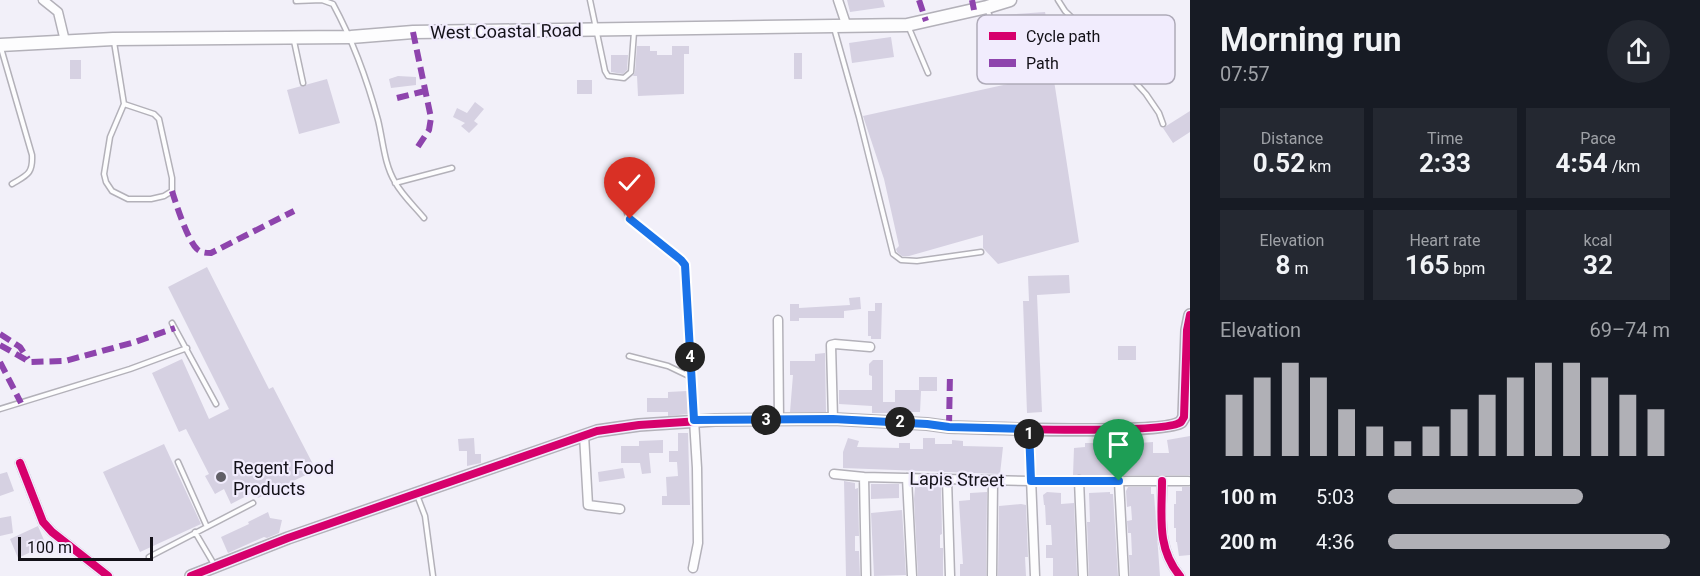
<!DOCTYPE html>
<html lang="en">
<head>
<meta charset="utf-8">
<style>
  :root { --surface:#171b24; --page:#242831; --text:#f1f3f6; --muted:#9ea1a6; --accent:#b0b0b6 }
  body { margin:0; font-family:Roboto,sans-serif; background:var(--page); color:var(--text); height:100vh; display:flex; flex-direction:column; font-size:22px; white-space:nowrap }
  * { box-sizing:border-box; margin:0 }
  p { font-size:20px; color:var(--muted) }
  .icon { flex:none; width:33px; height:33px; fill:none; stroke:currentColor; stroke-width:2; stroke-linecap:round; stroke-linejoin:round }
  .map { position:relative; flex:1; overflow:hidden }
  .side { display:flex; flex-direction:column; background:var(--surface); width:510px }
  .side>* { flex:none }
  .scale { position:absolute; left:18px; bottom:15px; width:135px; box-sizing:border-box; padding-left:6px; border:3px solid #131118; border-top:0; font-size:16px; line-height:21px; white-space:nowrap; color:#131118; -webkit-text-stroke:4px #f1ecfd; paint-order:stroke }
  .pin { position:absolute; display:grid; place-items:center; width:51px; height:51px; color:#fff; margin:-62px -26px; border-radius:50% 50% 50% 0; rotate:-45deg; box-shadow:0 0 6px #0007 }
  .pin .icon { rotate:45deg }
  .km { position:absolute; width:30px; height:30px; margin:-15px; border-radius:50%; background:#222; color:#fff; font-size:16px; line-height:30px; text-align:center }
  .round { display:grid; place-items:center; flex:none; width:63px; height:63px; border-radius:32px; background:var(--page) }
  .overview { display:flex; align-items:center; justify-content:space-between; height:102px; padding:0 30px }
  h1 { font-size:33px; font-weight:700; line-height:45px }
  .figures { display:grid; grid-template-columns:repeat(3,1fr); gap:9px; height:102px; padding:6px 30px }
  .figures div { display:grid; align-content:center; border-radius:0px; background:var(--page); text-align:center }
  .figures b { font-size:26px; font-weight:700 }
  .figures small { font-size:16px; font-weight:400 }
  .figures p { font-size:16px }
  .chart { height:168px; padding:12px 30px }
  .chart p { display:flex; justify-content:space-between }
  .chart svg { width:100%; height:108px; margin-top:6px; stroke:var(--accent); stroke-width:6 }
  ul { padding:0 30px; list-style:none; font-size:20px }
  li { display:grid; grid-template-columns:96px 72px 1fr; align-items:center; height:45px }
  li i { height:15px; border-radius:8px; background:var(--accent) }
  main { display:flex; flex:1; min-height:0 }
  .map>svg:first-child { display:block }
  .building { fill:#d6d1e2 }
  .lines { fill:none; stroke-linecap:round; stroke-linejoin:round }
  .lane-casing { stroke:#b3b1b9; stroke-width:7 }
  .street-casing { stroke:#b3b1b9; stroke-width:11 }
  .secondary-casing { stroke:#b3b1b9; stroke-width:14 }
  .primary-casing { stroke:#b3b1b9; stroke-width:15 }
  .lane { stroke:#fdfdfe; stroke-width:4 }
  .street { stroke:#fdfdfe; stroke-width:8 }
  .secondary { stroke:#fdfdfe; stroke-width:10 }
  .primary { stroke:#fdfdfe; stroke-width:12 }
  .quiet { stroke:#8e44ad; stroke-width:6; stroke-dasharray:12 6; stroke-linecap:butt }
  .cycleway-casing { stroke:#f1ecfd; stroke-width:11 }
  .cycleway { stroke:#d6006c; stroke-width:8 }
  .route-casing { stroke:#fff; stroke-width:12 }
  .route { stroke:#1a73e8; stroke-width:8 }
  .poi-dot { fill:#615f67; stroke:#f1ecfd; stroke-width:2 }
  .labels { text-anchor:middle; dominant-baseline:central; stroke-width:4.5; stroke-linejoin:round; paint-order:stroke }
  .street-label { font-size:18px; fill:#131118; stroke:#f1ecfd }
  .poi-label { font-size:18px; fill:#131118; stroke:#f1ecfd; text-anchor:start }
  .key { fill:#f1ecfd; stroke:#aeaab8; stroke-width:1.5 }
  .key-label { font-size:16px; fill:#131118 }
</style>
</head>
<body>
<main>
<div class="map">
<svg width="1190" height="576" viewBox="0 0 1190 576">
  <rect width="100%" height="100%" fill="#f2f0f9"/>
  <path class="building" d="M847,0H883L885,7L850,12Z
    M1045,12L1052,45L1037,48L1033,24L1004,26L1003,15Z
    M891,37L894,57L852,63L849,43Z
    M637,46H650V51H657V55H672V46H689V54H684V94L638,96L637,76H633L635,72Z
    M794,53H802V79H794Z
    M611,55H628L627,70L623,74L611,72Z
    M70,60H81V79H70Z
    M1053,74L1079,242L998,264L983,248V235L909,256H902L897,252L896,249L899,246L884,179L863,116Z
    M398,76L416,77V85L391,88L389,79Z
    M327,79L340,123L299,134L287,90Z
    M577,80H592V94H577Z
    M475,102L484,109L474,121L478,124L469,133L461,126L465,123L453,117L457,108L467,113Z
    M1190,111V132L1173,143L1163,128Z
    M207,267L269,389L273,387L316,470L258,498L254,492L231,504L224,489L215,494L205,476L209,474L186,429L179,432L152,373L182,359L209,419L229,409L168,287Z
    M1069,275L1070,293L1037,295L1042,412L1027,413L1023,301H1029L1028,276Z
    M860,297L861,309L844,311V318H799V321H790V304H799V308L850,305L849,298Z
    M875,303H882L881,339H871V336H868V311H875Z
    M1118,346H1136V360H1118Z
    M825,353L826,412H790L793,375H790V361H815V354Z
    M873,360H883V402H895V390H919V377H937V391H921L920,412H907L906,415H895V413H872V406L839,404V390H872V376L869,375V364Z
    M687,391L688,414L668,416V412H647V398H668V392Z
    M678,433H688L690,505H662V496H667L666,477L678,476L677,462H669V451H678Z
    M1190,436V475H1073L1074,448L1085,447V443H1097V446L1153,442V453H1169L1167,440Z
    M474,438L475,454H481V463L467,466V451H459L458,439Z
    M848,438L859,441L857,447L899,448V443H910V449H923V438H935V444H952V440L963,441V446L1003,447L1000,474L843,468V452Z
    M663,440V453H649L651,473L642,474L640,463H621V446H639V441Z
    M164,444L201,524L140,552L103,472Z
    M623,468L625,478L599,482L598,472Z
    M7,472L14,491L0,496V474Z
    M844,481L855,483V489L858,488L859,536H855V551H859L860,576H846Z
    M871,484H899V498L871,499Z
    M923,485H941L942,534L940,535V548H943V576H918L914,499L915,487H922Z
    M1128,487H1151V494H1154L1160,576H1130L1129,555H1132L1131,533H1128L1127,521L1132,520L1131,506L1127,507L1126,491Z
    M1182,487H1190V555L1179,556L1177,542H1176V528H1174V504H1176V491H1182Z
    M987,492L986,576H960V564H963L959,501L970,500V493Z
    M1047,492L1061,493V504L1074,503L1077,576H1053V558H1046V545H1052L1051,525H1046L1045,505H1044L1043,495Z
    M1110,492V494H1113L1118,576H1089L1087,522H1090L1089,493Z
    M1021,504L1026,505L1028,557H1025L1026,576H998L999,506Z
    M902,510L906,575L874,576L871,513Z
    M268,512L270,518L282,520L279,533L267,538L264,537L228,553L221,537L249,524L248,522Z
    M11,516L13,533L0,536V518Z
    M38,526L46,545L18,558L10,539Z"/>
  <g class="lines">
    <g class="lane-casing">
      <path id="lane" d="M590,0L605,71L608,76L624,78L631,72L634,32
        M1058,0L1065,11L1092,37L1105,55L1126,72L1146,94L1159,113L1163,124
        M296,1L322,0L333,4C353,41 367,79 378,120C383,140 384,164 395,182C402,195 415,207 424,218
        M987,8L1000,48
        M834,28L859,117L893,254L901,260L917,261L981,252
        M909,28L928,73
        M294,41L303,83
        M114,42L124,104L110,137L104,174L106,182L112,191L128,199H151L164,196L172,191V178L159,119L154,114L124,104
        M1,48L32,155C33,174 27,175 12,184
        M395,183L452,168
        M627,213L630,219L681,260L685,265L691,377
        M172,323L216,404
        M629,356L668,366L691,377L694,419
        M0,409L130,369L187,348
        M178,462L207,527
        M417,495L425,516L433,576
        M195,532L215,566
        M149,557L253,503"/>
    </g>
    <g class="street-casing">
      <path id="street" d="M43,0L58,12L65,41
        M838,0L847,27
        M778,320L779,420
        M833,419L831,345L835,344L870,347
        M1029,429L1035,576
        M584,435L588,505L620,509
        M20,463L43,522L52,532L108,576
        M834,474L864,477L1031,481H1188
        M864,477L866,576
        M907,478L912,576
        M947,479L950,576
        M1079,480L1083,576
        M1119,481L1124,576
        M1162,481C1162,515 1156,548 1180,576
        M693,568L698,543L697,468L694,420
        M992,576L993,480"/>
    </g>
    <g class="secondary-casing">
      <path id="secondary" d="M191,576L288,538L597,431L639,425L715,420L833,419L927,424L949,427C982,428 1164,435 1181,422L1184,417L1187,330L1190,315"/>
    </g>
    <g class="primary-casing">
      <path id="primary" d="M0,45L113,39L351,37L413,32L907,25L987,7L1010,0"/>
    </g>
    <use href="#lane" class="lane"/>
    <use href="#street" class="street"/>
    <use href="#secondary" class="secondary"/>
    <use href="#primary" class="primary"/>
    <path class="quiet" d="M919,0L926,21
      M972,0L974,10
      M413,32L431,118L429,130L415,151
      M397,98L425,91
      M172,191C176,204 188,241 197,249C201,253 206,253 211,253L294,211
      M0,334L20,347L28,359
      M0,345L30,362L65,361L135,342L175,328
      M0,362L21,403
      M949,427L950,373"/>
    <g class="cycleway-casing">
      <path id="cycleway" d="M20,463L43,522L52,532L108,576
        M1162,481C1162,515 1156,548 1180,576
        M191,576L288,538L597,431L639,425L715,420L833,419L927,424L949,427C982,428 1164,435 1181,422L1184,417L1187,330L1190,315"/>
    </g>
    <use href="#cycleway" class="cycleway"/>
  </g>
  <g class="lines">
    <g class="route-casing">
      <path id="route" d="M630,219L681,260L685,265L694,420L833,419L927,424L949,427L1029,429L1031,481H1119"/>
    </g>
    <use href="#route" class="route"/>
  </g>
  <circle class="poi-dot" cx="221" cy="477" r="6"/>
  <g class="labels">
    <g class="street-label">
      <text transform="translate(506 31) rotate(-1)">West Coastal Road</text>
      <text transform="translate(957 479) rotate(1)">Lapis Street</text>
    </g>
    <g class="poi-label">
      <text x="233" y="467">Regent Food<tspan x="233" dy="21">Products</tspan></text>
    </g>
  </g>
  <rect x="977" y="15" width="198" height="69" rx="9" class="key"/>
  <rect x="989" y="32" width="27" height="8" fill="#d6006c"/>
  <rect x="989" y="59" width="27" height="8" fill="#8e44ad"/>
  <g class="key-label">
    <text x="1026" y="42">Cycle path</text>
    <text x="1026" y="69">Path</text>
  </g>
</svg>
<div class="scale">100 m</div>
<div class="pin" style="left:1119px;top:481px;background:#1e9e55"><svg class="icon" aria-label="arrive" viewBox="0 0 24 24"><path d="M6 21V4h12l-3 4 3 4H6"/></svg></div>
<div class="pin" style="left:630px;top:219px;background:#d93025"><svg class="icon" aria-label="check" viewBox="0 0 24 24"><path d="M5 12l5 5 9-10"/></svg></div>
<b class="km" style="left:1029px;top:434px">1</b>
<b class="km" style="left:900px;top:422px">2</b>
<b class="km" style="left:766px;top:420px">3</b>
<b class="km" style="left:690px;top:357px">4</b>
</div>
<section class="side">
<div class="overview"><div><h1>Morning run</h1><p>07:57</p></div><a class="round"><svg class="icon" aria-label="share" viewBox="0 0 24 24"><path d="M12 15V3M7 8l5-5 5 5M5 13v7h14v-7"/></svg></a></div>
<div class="figures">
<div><p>Distance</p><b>0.52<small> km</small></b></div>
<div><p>Time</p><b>2:33</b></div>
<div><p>Pace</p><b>4:54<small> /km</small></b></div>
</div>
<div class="figures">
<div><p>Elevation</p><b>8<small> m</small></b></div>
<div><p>Heart rate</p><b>165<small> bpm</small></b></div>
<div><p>kcal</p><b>32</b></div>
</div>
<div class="chart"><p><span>Elevation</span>69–74 m</p>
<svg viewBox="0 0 160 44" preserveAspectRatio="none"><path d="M5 44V19M15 44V12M25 44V6M35 44V12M45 44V25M55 44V32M65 44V38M75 44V32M85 44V25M95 44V19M105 44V12M115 44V6M125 44V6M135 44V12M145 44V19M155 44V25"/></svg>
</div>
<ul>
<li><b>100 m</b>5:03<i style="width:69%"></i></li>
<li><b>200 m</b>4:36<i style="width:100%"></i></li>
</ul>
</section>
</main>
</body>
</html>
